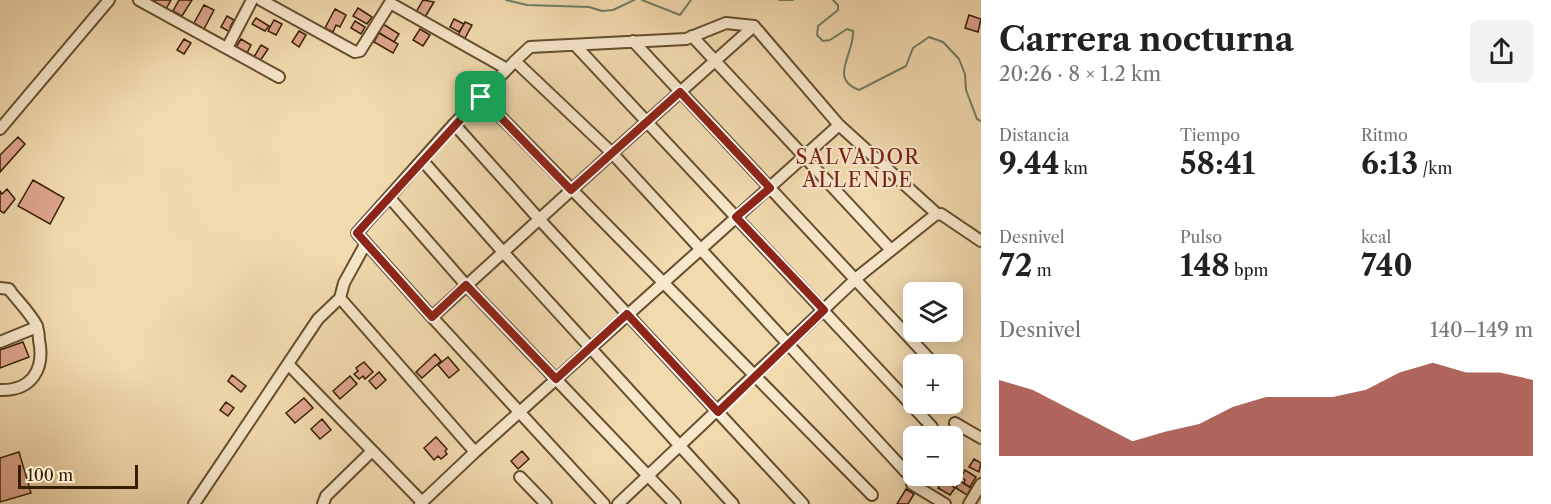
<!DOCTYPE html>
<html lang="es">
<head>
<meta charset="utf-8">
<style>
  :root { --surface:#fff; --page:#f2f2f2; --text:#222; --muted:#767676; --accent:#8f2418 }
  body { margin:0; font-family:"Libre Caslon Text",serif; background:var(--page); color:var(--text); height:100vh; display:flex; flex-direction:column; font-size:22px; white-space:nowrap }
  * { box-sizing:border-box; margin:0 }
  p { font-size:20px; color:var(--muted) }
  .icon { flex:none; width:33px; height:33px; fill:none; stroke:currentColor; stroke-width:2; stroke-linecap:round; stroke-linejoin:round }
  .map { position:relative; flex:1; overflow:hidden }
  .drawer { display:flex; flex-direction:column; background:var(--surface); width:570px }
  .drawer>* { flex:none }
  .buttons { position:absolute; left:903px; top:282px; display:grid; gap:12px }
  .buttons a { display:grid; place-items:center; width:60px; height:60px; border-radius:9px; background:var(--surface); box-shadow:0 3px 15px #0003; font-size:30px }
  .scale { position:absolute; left:18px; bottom:15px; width:120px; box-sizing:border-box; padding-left:6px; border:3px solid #361f00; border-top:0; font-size:16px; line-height:21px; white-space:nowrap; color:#361f00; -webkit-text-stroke:4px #f7e7cb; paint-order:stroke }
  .pin { position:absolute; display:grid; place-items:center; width:51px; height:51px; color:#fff; margin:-26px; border-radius:12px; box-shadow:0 3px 9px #0006 }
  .round { display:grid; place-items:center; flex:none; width:63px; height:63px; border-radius:9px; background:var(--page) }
  .overview { display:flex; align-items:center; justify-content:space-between; height:102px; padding:0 18px }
  h1 { font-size:33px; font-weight:700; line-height:45px }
  .metrics { display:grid; grid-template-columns:repeat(3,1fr); gap:9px; height:102px; padding:6px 18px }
  .metrics div { display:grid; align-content:center }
  .metrics b { font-size:30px; font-weight:700 }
  .metrics small { font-size:16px; font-weight:400 }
  .metrics p { font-size:16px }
  .chart { height:168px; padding:12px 18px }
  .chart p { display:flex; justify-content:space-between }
  .chart svg { width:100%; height:108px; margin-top:6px; fill:var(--accent); opacity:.7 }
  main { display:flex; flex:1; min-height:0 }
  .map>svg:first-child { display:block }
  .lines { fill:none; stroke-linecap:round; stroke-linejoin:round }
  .stream { stroke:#737d64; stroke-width:2 }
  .building { fill:#dfa58e; stroke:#361f00; stroke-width:1.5 }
  .minor-casing { stroke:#654e2c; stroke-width:14 }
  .minor { stroke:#f7e7cb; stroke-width:10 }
  .route-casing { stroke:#fff; stroke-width:12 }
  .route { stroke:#8f2418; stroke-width:8 }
  .labels { text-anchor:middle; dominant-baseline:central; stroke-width:4.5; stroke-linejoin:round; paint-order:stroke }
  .quarter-label { font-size:20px; letter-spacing:1.5px; fill:#7a1f14; stroke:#f7e7cb }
</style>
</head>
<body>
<main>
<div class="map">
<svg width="981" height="504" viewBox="0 0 981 504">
  <rect width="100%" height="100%" fill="#f2daaf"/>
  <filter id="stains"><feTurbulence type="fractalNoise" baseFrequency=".00333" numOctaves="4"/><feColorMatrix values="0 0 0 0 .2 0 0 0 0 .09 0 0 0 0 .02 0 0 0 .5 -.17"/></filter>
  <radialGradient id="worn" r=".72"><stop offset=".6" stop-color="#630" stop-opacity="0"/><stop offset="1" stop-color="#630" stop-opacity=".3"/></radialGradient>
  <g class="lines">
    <path class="stream" d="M506,0L527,5L589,7L602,11L613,10L634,0
      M642,0L680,15L691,0
      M779,0H793
      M833,0L838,5V10L818,26L817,35L823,41L830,40L847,29L853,31C855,53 828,79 859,90L906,66L913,48L929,37L943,42L959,59L965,74L966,90L977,119L981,121"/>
  </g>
  <path class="building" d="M150,0H171L166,9Z
    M179,0H192L182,16L173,11Z
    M423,0L434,2L424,19L415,14Z
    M204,5L214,10L204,29L194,23Z
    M358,8L372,17L367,24L353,16Z
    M335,9L346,15L340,27L336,25L333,32L325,28Z
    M969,15L981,19L978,32L965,28Z
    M227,16L234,20L230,27L232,28L230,32L221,27Z
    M256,18L269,26L265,31L252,24Z
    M454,19L464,24L459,32L450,27Z
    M274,20L282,24L276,35L268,31Z
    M355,21L365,27L361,34L351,28Z
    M465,22L472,25L465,38L458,35Z
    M383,24L399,34L394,42L378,32Z
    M420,29L430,35L423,46L413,40Z
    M299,31L306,35L299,47L292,42Z
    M379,33L398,44L393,53L374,42Z
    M184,39L191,43L184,54L177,50Z
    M241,39L251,45L247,53L236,47Z
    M261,45L268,49L260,61L254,57Z
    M18,137L25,144L0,172V155Z
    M33,180L64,198L50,224L18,206Z
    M7,189L15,199L4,213L0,211V191L2,194Z
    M23,342L29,357L0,368V350Z
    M435,354L441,361L422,378L416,372Z
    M448,357L459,370L449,378L438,365Z
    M364,362L373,372L365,379L363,376L359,379L354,374L358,371L356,368Z
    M379,372L386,380L376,389L369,381Z
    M232,375L246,386L241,392L228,381Z
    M350,376L357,384L340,399L333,391Z
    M304,398L313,408L295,423L286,413Z
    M226,402L234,408L228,416L220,410Z
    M322,419L331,430L320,439L311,429Z
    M436,437L447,449L445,451L447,454L441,459L438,456L434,460L424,448Z
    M522,451L529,459L518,469L511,461Z
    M19,452L31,493L0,502V458Z
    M974,459L981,463L979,472L969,467Z
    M965,470L976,477L970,487L964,483L965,480L961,477Z
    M943,480L955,488L950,495L938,488Z
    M960,481L971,488L967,495L956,488Z
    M906,489L914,494L908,504H897Z"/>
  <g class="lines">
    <g class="minor-casing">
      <path id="minor" d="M139,0L279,77
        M261,0L355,52L360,51L390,3L507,69
        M692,36L891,250
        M633,41L934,364
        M575,45L932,427
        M227,48L252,0
        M515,61L530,47L686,39L726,23L754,26L839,125L937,214
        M481,97L872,495
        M454,124L539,219L803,504
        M0,129L109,0
        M422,160L503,252L733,504
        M389,197L466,285L675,504
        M0,288L9,289L11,292C19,302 31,314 37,326C38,330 39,336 39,340C45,369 32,391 0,390
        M340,298L475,452L420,504
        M432,317L357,233L454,124L515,61L612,153L754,26
        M0,342L37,327
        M288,364L422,502
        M952,384L955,387
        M955,423L981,438
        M475,452L839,125
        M520,477L546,504
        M912,484L945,504
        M194,504L318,319L340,298L344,283L366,243
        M323,504L326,496L372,451
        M604,504L432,317L612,153L906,472
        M618,504L859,276L935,215L941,214L981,241
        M969,504L981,484"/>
    </g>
    <use href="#minor" class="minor"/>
  </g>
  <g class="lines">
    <g class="route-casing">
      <path id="route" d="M680,92L770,188L736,217L824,310L718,412L627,314L556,379L466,285L432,317L357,233L481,97L571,190Z"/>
    </g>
    <use href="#route" class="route"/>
  </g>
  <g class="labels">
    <g class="quarter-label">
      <text x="858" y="157">SALVADOR<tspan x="858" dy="23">ALLENDE</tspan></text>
    </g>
  </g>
  <rect width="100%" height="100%" filter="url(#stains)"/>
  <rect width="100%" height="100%" fill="url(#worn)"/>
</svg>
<div class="buttons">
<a><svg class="icon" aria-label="layers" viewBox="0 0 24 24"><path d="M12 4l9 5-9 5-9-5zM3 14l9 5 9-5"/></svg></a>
<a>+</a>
<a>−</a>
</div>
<div class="scale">100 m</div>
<div class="pin" style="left:481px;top:97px;background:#1e9e55"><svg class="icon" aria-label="arrive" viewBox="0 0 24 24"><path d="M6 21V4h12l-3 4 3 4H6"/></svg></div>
</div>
<section class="drawer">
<div class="overview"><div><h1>Carrera nocturna</h1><p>20:26 · 8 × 1.2 km</p></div><a class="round"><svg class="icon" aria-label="share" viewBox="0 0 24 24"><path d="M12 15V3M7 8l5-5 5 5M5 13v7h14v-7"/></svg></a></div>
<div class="metrics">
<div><p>Distancia</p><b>9.44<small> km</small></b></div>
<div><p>Tiempo</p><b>58:41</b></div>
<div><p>Ritmo</p><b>6:13<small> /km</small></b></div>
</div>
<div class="metrics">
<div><p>Desnivel</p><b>72<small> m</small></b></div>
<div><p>Pulso</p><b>148<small> bpm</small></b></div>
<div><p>kcal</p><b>740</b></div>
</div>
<div class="chart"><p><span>Desnivel</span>140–149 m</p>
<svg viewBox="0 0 160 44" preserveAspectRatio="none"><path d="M0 44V13L10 17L20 24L30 31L40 38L50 34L60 31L70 24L80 20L90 20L100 20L110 17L120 10L130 6L140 10L150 10L160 13V44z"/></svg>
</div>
</section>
</main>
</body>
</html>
